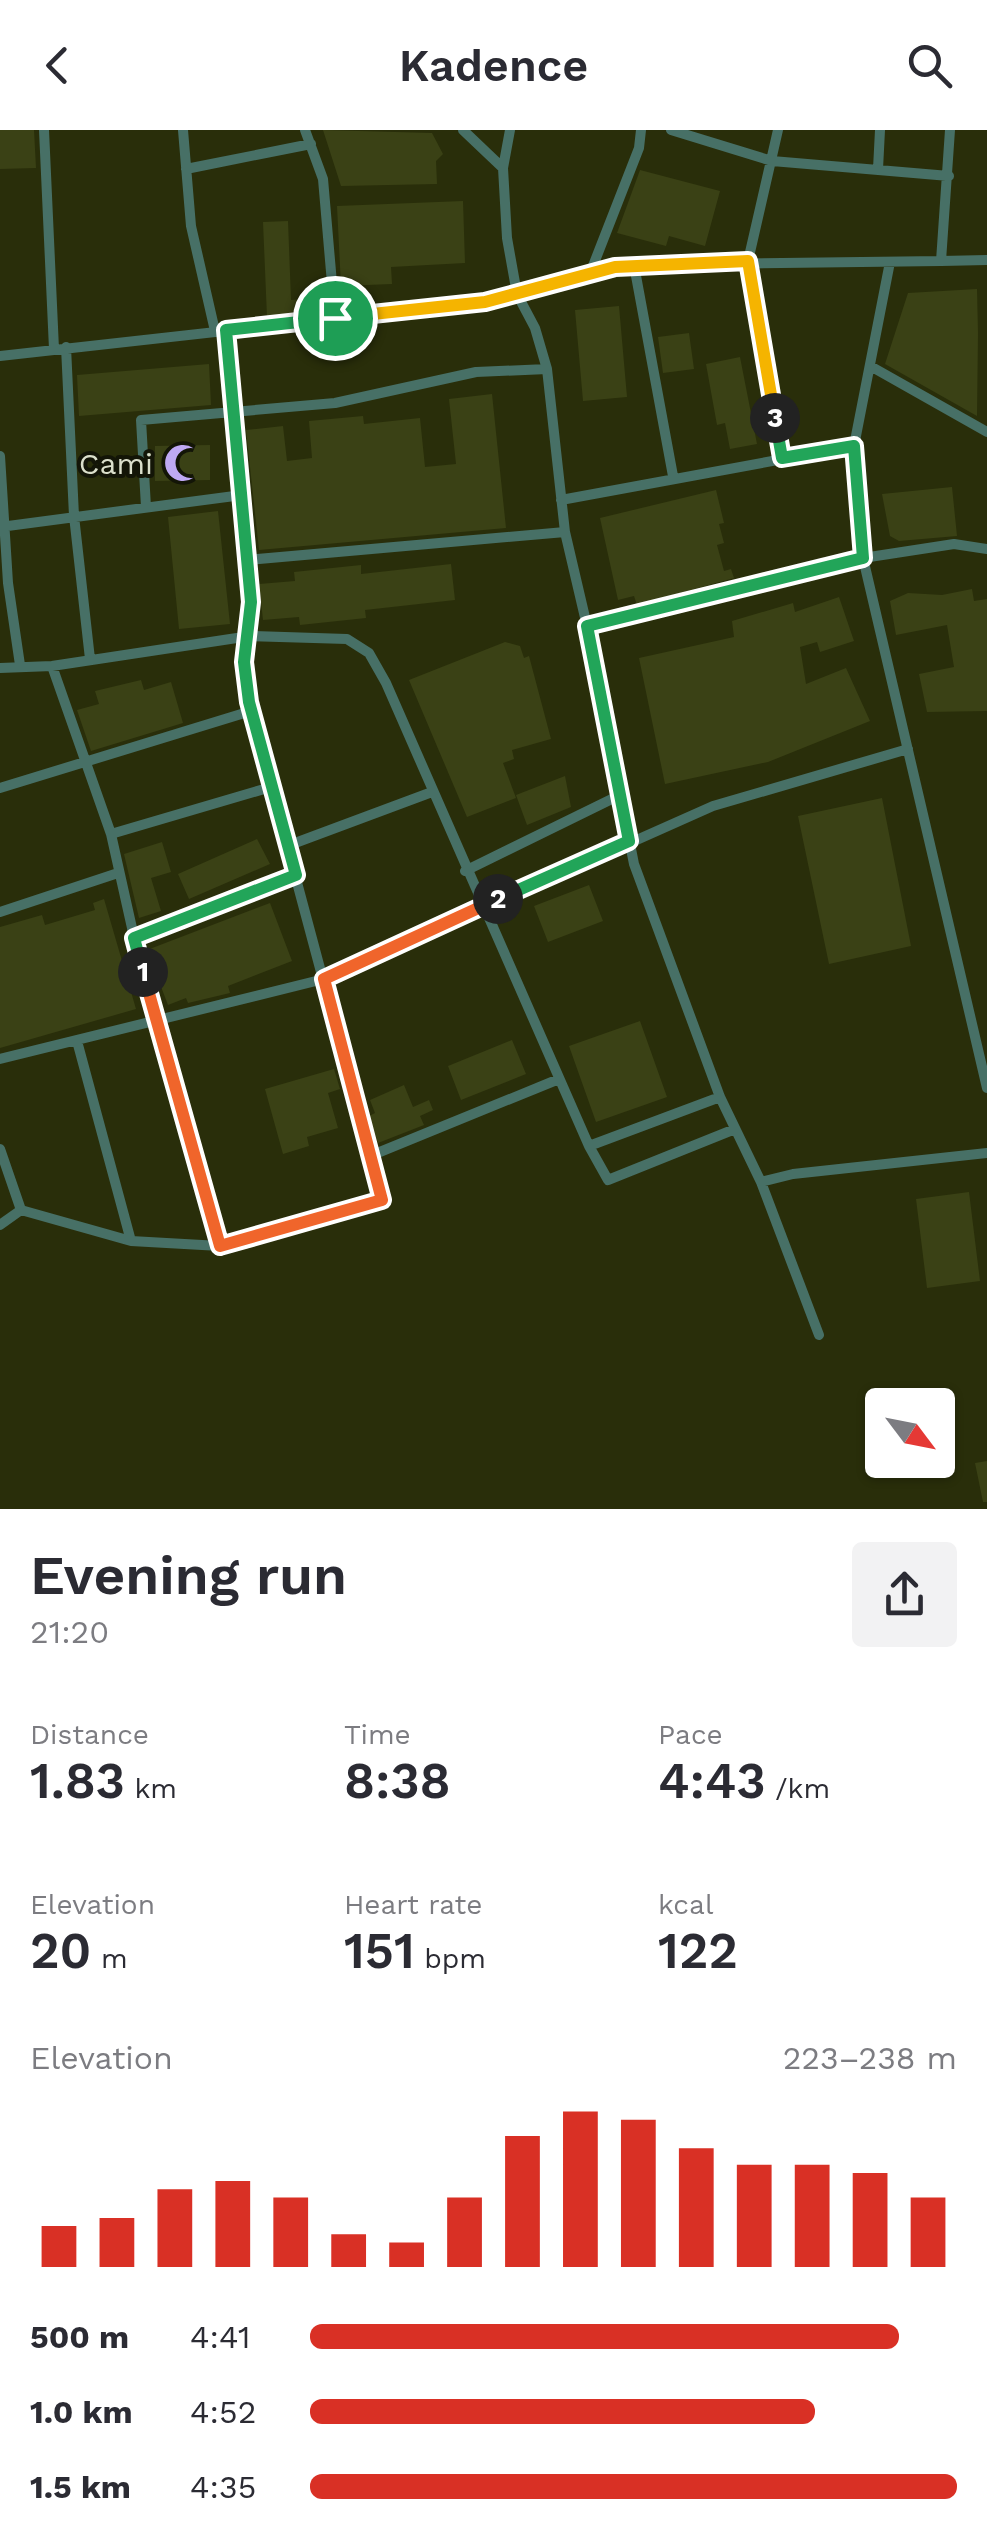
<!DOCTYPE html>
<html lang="en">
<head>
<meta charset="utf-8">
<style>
  :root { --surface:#fff; --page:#f2f2f3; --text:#2b2b33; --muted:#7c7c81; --accent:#d93025 }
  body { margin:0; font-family:"Work Sans",sans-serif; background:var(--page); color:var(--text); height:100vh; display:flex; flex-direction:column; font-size:38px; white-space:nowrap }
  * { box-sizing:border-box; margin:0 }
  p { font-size:32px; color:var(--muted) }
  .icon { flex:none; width:55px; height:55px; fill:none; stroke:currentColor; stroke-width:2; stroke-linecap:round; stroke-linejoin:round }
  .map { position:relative; height:1379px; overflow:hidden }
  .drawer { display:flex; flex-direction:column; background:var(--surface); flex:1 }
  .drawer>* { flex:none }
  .needle { width:65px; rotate:122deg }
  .buttons { position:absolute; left:865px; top:1258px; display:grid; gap:20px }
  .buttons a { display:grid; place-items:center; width:90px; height:90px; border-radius:10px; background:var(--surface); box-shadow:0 2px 8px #0004; font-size:50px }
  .pin { position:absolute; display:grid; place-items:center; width:85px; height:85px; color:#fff; margin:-42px; border:5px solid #fff; border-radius:50%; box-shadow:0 2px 10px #0007 }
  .km { position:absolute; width:50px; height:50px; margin:-25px; border-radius:50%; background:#222; color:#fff; font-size:28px; line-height:50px; text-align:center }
  .round { display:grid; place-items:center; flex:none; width:105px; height:105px; border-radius:10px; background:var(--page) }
  .head { display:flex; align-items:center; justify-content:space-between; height:170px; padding:0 30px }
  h1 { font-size:55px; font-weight:600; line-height:75px }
  .metrics { display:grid; grid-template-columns:repeat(3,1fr); gap:15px; height:170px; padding:10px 30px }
  .metrics div { display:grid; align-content:center }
  .metrics b { font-size:50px; font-weight:600 }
  .metrics small { font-size:28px; font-weight:400 }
  .metrics p { font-size:28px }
  .chart { height:280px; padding:20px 30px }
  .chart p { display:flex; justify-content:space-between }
  .chart svg { width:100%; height:180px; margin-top:10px; stroke:var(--accent); stroke-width:6 }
  ul { padding:0 30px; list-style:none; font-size:32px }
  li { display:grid; grid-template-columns:160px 120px 1fr; align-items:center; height:75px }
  li i { height:25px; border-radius:12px; background:var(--accent) }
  header { display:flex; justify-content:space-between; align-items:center; height:130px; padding:0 30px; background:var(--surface); font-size:45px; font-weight:600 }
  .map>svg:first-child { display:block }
  .building { fill:#3a4115 }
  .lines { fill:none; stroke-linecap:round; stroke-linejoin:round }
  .minor { stroke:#477066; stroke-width:10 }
  .split-1-casing { stroke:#fff; stroke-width:20 }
  .split-2-casing { stroke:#fff; stroke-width:20 }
  .split-3-casing { stroke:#fff; stroke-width:20 }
  .split-4-casing { stroke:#fff; stroke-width:20 }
  .split-1 { stroke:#22a559; stroke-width:12 }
  .split-2 { stroke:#f0652b; stroke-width:12 }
  .split-3 { stroke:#22a559; stroke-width:12 }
  .split-4 { stroke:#f5b400; stroke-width:12 }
  .labels { text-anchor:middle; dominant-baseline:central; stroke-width:8; stroke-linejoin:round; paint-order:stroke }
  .poi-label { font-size:30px; fill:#dbdfcb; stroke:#131507; text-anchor:end }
</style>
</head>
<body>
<header><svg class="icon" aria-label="back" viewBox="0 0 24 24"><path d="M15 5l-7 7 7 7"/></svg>Kadence<svg class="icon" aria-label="search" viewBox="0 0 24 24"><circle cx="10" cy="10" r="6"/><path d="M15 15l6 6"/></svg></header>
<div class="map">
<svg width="987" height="1379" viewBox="0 0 987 1379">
  <rect width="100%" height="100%" fill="#292e0a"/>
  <path class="building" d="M0,0H34L36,38L0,39Z
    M323,0L432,3L443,24L436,31L437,54L341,56Z
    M640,40L720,61L705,116L669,106L666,116L617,103Z
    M463,71L465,133L391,137L392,154L341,156L337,76Z
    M288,91L291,170L323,168V181L267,187L263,92Z
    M977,159L978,203L977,286L885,234L908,163Z
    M619,176L627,267L583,271L575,180Z
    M689,203L694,239L663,243L658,207Z
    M740,227L757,314L730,319L725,293L717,295L706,234Z
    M209,234L211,275L79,286L77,245Z
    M492,264L506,398L259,420L246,300L283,296L287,331L312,328L309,291L363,286L364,294L420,288L425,337L456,334L449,269Z
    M210,315V350L155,351V316Z
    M952,357L957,406L899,411L890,406L882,364Z
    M716,360L724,393L719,394L724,413L717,415L724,441L731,439L734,448L637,475L634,466L618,470L600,388Z
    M218,381L230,494L179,499L168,387Z
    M451,434L455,470L365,480L366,488L300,495L299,487L263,490L259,454L295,451L294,442L361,435V444Z
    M972,459L974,471L987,469V581L927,582L919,544L954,537L947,495L896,505L890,471L908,463L942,465Z
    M839,467L854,511L820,522L817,512L800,517L806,554L846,538L870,591L768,632L665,654L639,528L734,507L732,491L793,473L795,482Z
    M505,512L520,516L524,528L529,526L551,609L512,620L514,629L503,633L516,668L467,687L409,550Z
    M141,550L144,560L171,552L183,593L91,621L77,580L99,574L95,561Z
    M565,646L571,677L527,695L516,665Z
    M882,668L911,816L829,834L798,686Z
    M257,709L270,734L189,769L178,744Z
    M162,712L171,742L151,748L161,781L139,788L124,724Z
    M589,755L603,791L548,812L534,776Z
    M104,769L136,879L0,918V797L42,785L45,795L95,780L93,773Z
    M270,773L292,831L228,856L230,863L188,873L186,868L168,875L147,820Z
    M640,891L667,967L596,992L569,916Z
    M512,910L526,944L461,970L448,936Z
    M334,939L340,959L328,963L338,998L307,1007L309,1016L283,1024L265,959Z
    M404,955L413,977L429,970L433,980L420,986L424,995L378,1013L369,986L375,983L370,970Z
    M969,1062L980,1151L927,1158L916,1069Z
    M987,1331V1372H983L975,1333Z"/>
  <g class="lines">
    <path class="minor" d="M44,0L54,219
      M183,0L191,96L215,201
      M305,0L323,49L335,188
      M463,0L503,38L507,108L517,164L535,198L547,239L565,402L587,496L863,428L954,414L987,419
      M671,0L772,31L949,46
      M778,0L748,131L781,328
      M503,38L510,0
      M186,39L311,14
      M878,39L880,0
      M941,131L987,130
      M890,132L854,316L863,428L987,958
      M634,135L673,346
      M591,141L639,18L641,0
      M66,217L74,386L90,529
      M0,226L485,172L591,141L634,135L941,131L950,0
      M872,237L987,302
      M0,326L8,453L20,535
      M561,370L854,316
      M146,377L141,290L335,273L476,242L547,239
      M0,397L242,365
      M247,430L565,402
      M587,496L634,734L720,967L761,1052L819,1205
      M52,536L111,704L134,807L220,1116
      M0,538L52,536L250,506L347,509L369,523L386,553L589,1016L720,967
      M0,658L251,581
      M111,704L271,657
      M287,716L432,662
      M465,741L620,665
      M0,782L118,743
      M134,807L296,745
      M77,911L131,1111
      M0,929L324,849L713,676L908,619
      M589,1016L608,1050L735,999
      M0,1019L21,1080
      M370,1026L559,949
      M761,1052L793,1044L987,1023
      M21,1080L131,1111L220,1116L382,1070L249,573L244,532L251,472L227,200
      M0,1095L21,1080"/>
  </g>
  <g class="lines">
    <g class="split-1-casing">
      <path id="split-1" d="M143,842L134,808L296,745L249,572L244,532L251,472L226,200L335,188"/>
    </g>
    <g class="split-2-casing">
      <path id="split-2" d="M143,842L220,1116L382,1070L324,849L498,769"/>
    </g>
    <g class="split-3-casing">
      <path id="split-3" d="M498,769L629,711L587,496L863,428L854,316L782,328L775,288"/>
    </g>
    <g class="split-4-casing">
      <path id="split-4" d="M335,188L485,172L615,137L748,131L775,288"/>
    </g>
    <use href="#split-1" class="split-1"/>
    <use href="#split-2" class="split-2"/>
    <use href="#split-3" class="split-3"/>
    <use href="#split-4" class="split-4"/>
  </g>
  <defs>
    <g id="mosque-bare" transform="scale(3)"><path d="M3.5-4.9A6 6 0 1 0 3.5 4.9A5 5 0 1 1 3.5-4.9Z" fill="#bfa9f4" stroke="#131507" stroke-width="2.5" paint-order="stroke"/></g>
  </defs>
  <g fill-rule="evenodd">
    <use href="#mosque-bare" x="183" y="333"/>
  </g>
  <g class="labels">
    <g class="poi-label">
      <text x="153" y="333">Cami</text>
    </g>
  </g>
</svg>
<div class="buttons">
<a><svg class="needle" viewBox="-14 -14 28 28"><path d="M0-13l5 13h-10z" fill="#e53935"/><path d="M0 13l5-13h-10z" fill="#7c7c81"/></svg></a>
</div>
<div class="pin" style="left:335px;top:188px;background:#1e9e55"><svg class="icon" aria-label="arrive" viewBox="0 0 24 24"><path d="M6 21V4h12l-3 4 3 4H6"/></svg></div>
<b class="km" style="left:143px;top:842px">1</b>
<b class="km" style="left:498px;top:769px">2</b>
<b class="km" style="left:775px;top:288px">3</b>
</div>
<section class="drawer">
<div class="head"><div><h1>Evening run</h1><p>21:20</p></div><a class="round"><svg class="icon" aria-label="share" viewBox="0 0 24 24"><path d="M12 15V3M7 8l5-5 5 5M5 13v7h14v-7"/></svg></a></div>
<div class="metrics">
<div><p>Distance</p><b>1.83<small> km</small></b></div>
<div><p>Time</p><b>8:38</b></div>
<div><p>Pace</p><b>4:43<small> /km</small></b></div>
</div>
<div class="metrics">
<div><p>Elevation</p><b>20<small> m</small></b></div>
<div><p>Heart rate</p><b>151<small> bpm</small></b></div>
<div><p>kcal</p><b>122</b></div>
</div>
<div class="chart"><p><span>Elevation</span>223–238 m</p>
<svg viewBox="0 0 160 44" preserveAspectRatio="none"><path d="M5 44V34M15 44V32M25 44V25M35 44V23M45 44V27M55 44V36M65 44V38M75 44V27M85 44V12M95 44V6M105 44V8M115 44V15M125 44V19M135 44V19M145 44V21M155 44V27"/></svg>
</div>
<ul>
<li><b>500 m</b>4:41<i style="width:91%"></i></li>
<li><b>1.0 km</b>4:52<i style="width:78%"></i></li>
<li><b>1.5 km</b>4:35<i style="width:100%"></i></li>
</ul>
</section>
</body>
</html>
